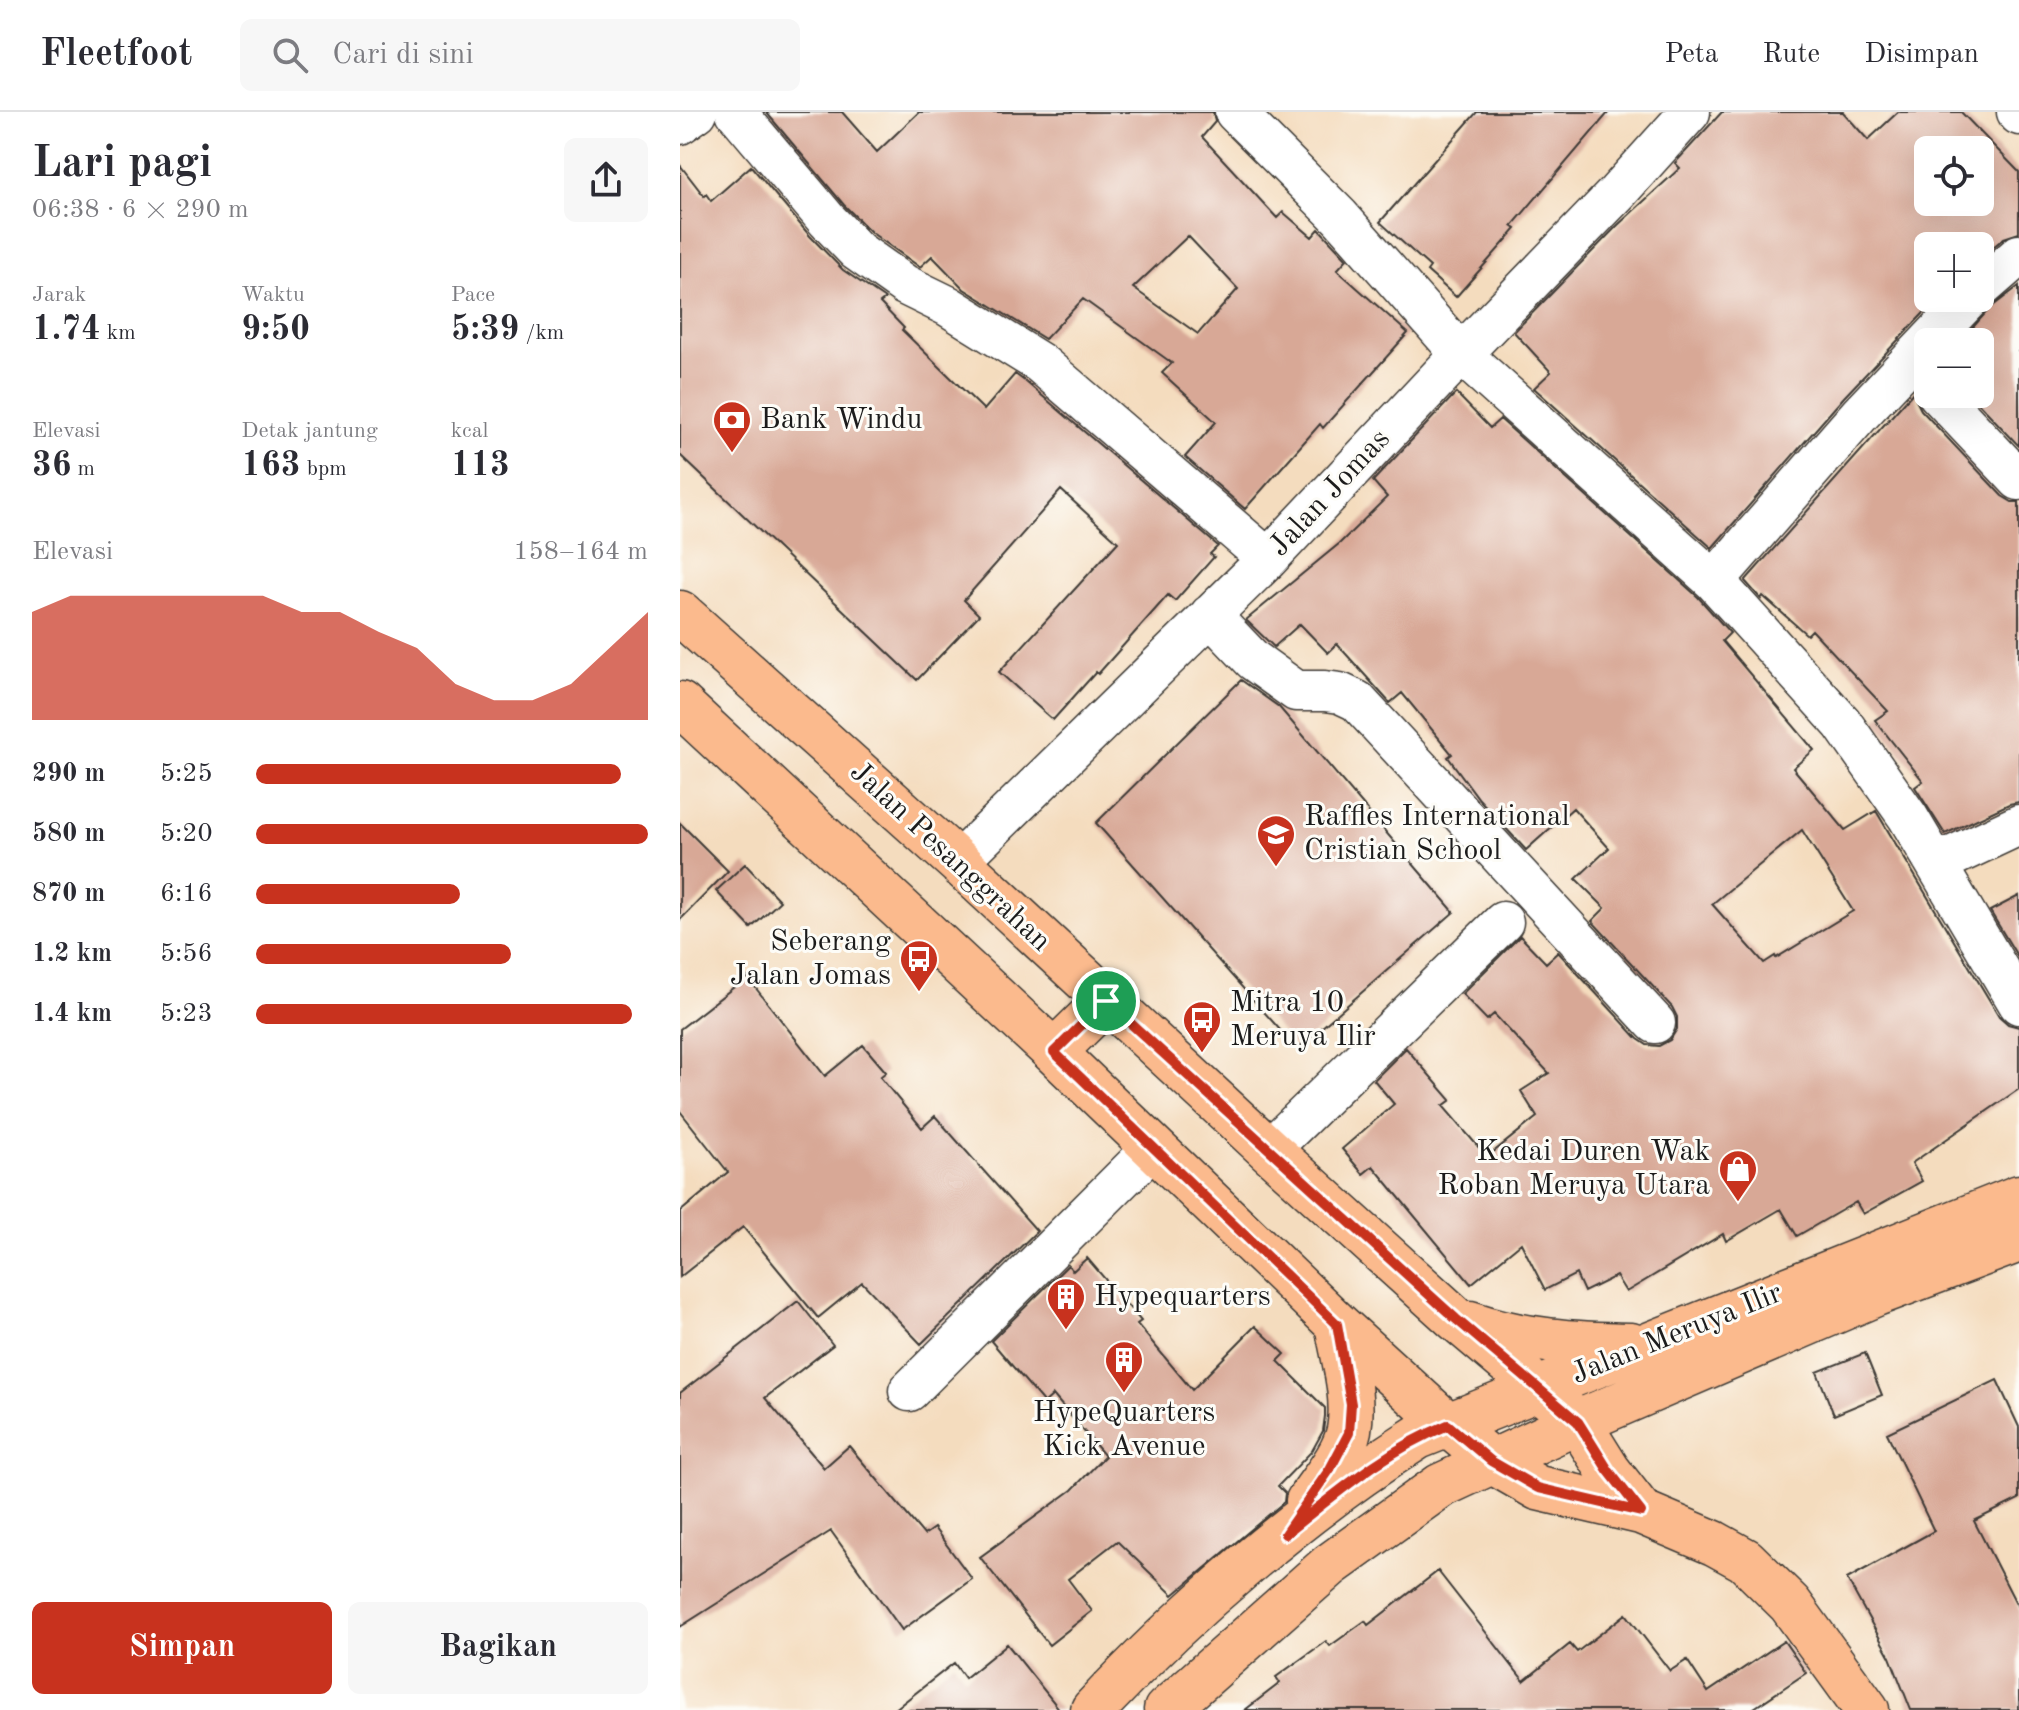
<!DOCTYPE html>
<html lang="id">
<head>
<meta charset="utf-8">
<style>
  :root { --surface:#fff; --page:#f7f7f7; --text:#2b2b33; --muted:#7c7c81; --line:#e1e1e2; --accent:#c8321e }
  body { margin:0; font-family:"Old Standard TT",serif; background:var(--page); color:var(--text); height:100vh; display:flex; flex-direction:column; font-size:30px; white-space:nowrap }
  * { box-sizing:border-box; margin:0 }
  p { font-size:26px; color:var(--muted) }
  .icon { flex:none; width:44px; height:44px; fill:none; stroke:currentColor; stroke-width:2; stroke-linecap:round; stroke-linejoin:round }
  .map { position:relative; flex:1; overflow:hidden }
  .panel { display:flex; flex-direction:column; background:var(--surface); width:680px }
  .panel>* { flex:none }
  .controls { position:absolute; left:1234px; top:24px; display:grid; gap:16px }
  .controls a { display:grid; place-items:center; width:80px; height:80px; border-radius:12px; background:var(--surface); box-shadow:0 8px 32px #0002; font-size:40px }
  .pin { position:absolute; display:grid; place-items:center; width:68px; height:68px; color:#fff; margin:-34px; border:4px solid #fff; border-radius:50%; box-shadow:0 2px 8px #0007 }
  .round { display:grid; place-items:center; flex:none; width:84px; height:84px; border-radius:12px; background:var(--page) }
  .headline { display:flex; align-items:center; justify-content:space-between; height:136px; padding:0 32px }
  h1 { font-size:44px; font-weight:600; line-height:60px }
  .metrics { display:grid; grid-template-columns:repeat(3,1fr); gap:12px; height:136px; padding:8px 32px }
  .metrics div { display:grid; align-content:center }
  .metrics b { font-size:34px; font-weight:600 }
  .metrics small { font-size:22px; font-weight:400 }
  .metrics p { font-size:22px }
  .chart { height:224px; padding:16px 32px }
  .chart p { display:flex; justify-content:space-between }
  .chart svg { width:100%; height:144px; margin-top:8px; fill:var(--accent); opacity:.7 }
  .button { display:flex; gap:16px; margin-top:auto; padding:16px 32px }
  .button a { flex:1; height:92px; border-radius:12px; background:var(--accent); color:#fff; font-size:32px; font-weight:600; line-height:92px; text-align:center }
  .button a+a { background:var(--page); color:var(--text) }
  ul { padding:0 32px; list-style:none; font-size:26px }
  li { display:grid; grid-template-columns:128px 96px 1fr; align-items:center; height:60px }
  li i { height:20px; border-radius:10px; background:var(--accent) }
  header { display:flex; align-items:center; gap:48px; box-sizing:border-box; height:112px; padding:0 40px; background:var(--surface); border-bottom:2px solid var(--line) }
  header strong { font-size:38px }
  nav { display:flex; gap:44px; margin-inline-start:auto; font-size:28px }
  .search { width:560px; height:72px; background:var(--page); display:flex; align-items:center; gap:20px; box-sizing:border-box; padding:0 28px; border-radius:12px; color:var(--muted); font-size:30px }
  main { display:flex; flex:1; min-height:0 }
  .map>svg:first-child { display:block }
  .building { fill:#d8a896; fill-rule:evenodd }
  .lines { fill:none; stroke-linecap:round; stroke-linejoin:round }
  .minor-casing { stroke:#3c3934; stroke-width:43 }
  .major-casing { stroke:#3c3934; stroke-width:47 }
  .minor { stroke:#fff; stroke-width:40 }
  .major { stroke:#fbba8d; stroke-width:44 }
  .route-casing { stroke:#fff; stroke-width:16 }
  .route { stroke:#c8321e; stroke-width:10 }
  .labels { text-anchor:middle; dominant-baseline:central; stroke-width:6; stroke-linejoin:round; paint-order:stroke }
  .poi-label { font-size:30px; fill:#1c1c1c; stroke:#fdfcf7; text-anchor:start }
  .street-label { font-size:30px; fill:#1c1c1c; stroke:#fdfcf7 }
</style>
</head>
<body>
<header>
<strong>Fleetfoot</strong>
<div class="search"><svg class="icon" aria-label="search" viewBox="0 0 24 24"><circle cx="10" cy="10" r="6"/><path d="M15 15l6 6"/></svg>Cari di sini</div>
<nav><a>Peta</a><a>Rute</a><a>Disimpan</a></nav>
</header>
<main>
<section class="panel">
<div class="headline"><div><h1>Lari pagi</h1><p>06:38 · 6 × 290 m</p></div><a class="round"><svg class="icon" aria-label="share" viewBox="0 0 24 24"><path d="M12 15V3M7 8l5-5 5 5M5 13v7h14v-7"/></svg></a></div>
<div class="metrics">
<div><p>Jarak</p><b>1.74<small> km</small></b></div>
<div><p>Waktu</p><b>9:50</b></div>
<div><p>Pace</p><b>5:39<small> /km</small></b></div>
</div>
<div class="metrics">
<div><p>Elevasi</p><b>36<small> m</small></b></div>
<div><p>Detak jantung</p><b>163<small> bpm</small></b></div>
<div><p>kcal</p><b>113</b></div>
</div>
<div class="chart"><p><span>Elevasi</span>158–164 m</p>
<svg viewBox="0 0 160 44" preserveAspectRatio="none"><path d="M0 44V11L10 6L20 6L30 6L40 6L50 6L60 6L70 11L80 11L90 17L100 22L110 33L120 38L130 38L140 33L150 22L160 11V44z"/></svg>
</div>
<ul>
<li><b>290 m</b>5:25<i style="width:93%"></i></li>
<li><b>580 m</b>5:20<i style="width:100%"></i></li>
<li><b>870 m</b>6:16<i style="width:52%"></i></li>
<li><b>1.2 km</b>5:56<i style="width:65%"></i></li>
<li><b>1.4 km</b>5:23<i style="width:96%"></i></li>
</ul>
<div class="button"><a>Simpan</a><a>Bagikan</a></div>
</section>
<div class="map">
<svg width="1339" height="1598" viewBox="0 0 1339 1598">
  <rect width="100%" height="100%" fill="#fdfcf7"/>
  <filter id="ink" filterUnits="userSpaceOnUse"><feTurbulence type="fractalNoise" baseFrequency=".0125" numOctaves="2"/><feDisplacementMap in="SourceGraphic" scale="16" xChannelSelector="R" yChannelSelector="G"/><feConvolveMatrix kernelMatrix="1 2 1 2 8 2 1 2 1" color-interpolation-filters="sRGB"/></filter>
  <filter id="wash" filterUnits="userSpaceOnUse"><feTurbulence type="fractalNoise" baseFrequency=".006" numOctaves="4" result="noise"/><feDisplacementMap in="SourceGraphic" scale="32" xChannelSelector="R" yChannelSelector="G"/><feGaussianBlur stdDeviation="1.8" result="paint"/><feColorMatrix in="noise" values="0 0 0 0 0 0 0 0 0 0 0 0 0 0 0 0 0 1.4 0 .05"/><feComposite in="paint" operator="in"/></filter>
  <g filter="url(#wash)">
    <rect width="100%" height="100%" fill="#f4dcbe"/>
    <g id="blocks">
      <path class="building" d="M86,0H162L197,40L239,0H533L535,10L522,25L597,106L603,100L632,125L639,117L667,147L657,158L728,221L643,316L640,312L565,397L505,345L536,310L482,261L492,251L403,187L365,227L284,177L252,144L240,155L237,153L192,121L164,93ZM508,124L558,177L518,222L453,176Z
        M797,0H929L832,114L836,117L776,185L747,159L750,155L700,110Z
        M1042,0H1163L1188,28L1218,0H1281L1339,60V121L1324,126L1300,146V134H1248V186H1258L1164,285L1032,436L854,276L871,260L834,220L938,113L1000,56L995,51ZM1248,38H1300V90H1248Z
        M0,53L24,84L26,82L31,89L71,54L130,124L163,158L205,187L200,191L224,216L222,218L304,298L335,262L346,270L538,434L530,442L534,445L495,489L488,483L418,562L416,560L373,608L319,560L438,430L381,378L284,488L299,503L237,568L0,343Z
        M1339,174V334L1290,282H1300V230H1280L1309,197Z
        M1236,277V288L1241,298L1322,384L1332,390H1339V690L1329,692L1265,722L1235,675L1243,669L1195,608L1208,599L1132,518L1127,523L1083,484L1081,487L1065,469Z
        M776,281L810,316L820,307L1018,485L1050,521L1042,529L1134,638L1113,656L1165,718L1196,699L1319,904L1328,912L1339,915V977L1232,1051L1242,1069L1183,1102L1176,1090L1117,1124L1101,1097L1046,1129L1043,1122L946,1180L936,1164L904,1180L896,1162L865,1178L841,1131L791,1172L693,1054L683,1062L662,1037L714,992L694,968L726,936L771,988L763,994L807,1045L857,1005L841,979L869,961L814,902L807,908L782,882L840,824L866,851L878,840L958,927L967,933L979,934L990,928L997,917V905L992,895L912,809L925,796L896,767L929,736L893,696L846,738L799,687L768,645L772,642L722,581L710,591L657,532L648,541L620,512L594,535L566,508L660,431L707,385L693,369ZM1122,718L1173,799L1096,846L1095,844L1084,851L1032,792Z
        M561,568L599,595L774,800L617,937L416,711Z
        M0,711L48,759L0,808Z
        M65,752L100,789L71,816L36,779Z
        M1339,784V847L1310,799Z
        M67,865L145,964L183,933L206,960L200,965L242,1016L255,1004L357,1119L241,1232L182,1170L138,1206L63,1115L0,1165V1100L48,1060L0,999V917Z
        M407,1146L461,1209L457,1212L512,1278L575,1214L605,1242L598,1249L645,1296V1304L643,1319L632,1339L598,1374L605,1381L604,1390L493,1483L437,1429L388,1467L412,1499L369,1533L300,1445L392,1378L425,1344L373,1283L364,1291L311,1229L388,1153L393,1159Z
        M118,1189L153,1233L85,1286L144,1356L169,1334L244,1423L254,1416L292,1467L222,1518L151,1419L0,1515V1281Z
        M1185,1241L1202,1283L1154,1303L1137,1260Z
        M1317,1268L1339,1315V1387L1294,1409L1339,1497V1598H1231L1210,1545L1167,1467L1254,1419L1207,1321Z
        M758,1459L844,1569L890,1532L897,1540L946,1502L990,1559L1007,1548L1028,1580L1104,1529L1126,1561L1071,1598H565L600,1571L596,1565L646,1529L650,1534L685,1509L688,1513Z
        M327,1532L380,1598H214L274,1551L285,1566Z"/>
    </g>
  </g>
  <g filter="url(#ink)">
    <use href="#blocks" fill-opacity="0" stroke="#3c3934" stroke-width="2"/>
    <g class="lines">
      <g class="minor-casing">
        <path id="minor" d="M56,0L147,108L177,139L225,173L268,194L360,251L588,447
          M555,0L660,105L781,242L1034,469L1162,611L1228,705L1339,892
          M1337,0L1339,3
          M0,12L17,0
          M1300,177L1339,143
          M1258,282L1339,368
          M1034,469L1181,301L1290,186
          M530,503L573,548L616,579H645L660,581L677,589L975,911
          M278,750L588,447L781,242L937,81L1010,0
          M1256,752L1339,713
          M589,1038L823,810
          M229,1279L474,1035"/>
      </g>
      <g class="major-casing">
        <path id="major" d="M0,501L278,750L589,1038L776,1207L898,1310L928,1358L961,1400
          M0,592L374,940L657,1212L768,1313L811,1349L858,1376L961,1400L1034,1431L1065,1448L1110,1492L1187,1598
          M374,940L426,889
          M790,1211C843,1229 895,1232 951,1233
          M628,1389C642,1368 664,1343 669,1318C675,1284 663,1246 657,1212
          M413,1598C505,1499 624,1397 738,1325L1339,1085
          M486,1598L650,1453L760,1374L898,1310L1196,1182L1339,1128"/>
      </g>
      <use href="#minor" class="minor"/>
      <use href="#major" class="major"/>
    </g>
  </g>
  <g class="lines" filter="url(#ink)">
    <g class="route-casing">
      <path id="route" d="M426,889L776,1207L898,1310L928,1358L961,1400L858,1376L811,1349L768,1313C706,1338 657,1381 605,1422L650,1357L669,1321L671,1292L657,1212L374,940Z"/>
    </g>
    <use href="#route" class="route"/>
  </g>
  <defs>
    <g id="bank-pin" transform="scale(2)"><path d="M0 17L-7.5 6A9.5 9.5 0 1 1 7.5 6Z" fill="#c8321e" stroke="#fdfcf7"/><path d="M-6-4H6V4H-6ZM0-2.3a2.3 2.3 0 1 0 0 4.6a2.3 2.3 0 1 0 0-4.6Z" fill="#fff"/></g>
    <g id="school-pin" transform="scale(2)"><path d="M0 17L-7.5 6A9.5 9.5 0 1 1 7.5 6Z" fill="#c8321e" stroke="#fdfcf7"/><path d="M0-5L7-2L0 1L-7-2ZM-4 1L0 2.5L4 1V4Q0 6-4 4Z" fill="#fff"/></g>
    <g id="bus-pin" transform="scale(2)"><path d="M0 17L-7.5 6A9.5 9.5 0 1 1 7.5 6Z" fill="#c8321e" stroke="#fdfcf7"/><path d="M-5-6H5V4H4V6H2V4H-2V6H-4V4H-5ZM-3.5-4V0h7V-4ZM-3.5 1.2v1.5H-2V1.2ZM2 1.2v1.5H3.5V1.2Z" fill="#fff"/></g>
    <g id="shop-pin" transform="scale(2)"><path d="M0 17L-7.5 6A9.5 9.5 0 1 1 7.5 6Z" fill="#c8321e" stroke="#fdfcf7"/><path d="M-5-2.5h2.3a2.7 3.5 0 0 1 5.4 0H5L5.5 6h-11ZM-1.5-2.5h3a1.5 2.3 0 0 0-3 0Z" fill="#fff"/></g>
    <g id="building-pin" transform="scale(2)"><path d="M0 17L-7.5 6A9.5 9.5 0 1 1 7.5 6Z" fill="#c8321e" stroke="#fdfcf7"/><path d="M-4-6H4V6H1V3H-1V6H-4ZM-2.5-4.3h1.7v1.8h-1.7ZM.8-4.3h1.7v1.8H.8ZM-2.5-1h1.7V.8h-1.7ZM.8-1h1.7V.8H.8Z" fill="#fff"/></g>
  </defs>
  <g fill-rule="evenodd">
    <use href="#bank-pin" x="52" y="308"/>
    <use href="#school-pin" x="596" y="722"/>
    <use href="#bus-pin" x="239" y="847"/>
    <use href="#bus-pin" x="522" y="908"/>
    <use href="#shop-pin" x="1058" y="1057"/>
    <use href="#building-pin" x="386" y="1185"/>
    <use href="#building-pin" x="444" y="1248"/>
  </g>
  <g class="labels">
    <g class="poi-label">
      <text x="80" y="308">Bank Windu</text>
      <text x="624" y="705">Raffles International<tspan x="624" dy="34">Cristian School</tspan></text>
      <text x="211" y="830" text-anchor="end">Seberang<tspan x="211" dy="34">Jalan Jomas</tspan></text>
      <text x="550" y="891">Mitra 10<tspan x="550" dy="34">Meruya Ilir</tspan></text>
      <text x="1030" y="1040" text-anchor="end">Kedai Duren Wak<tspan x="1030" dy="34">Roban Meruya Utara</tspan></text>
      <text x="414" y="1185">Hypequarters</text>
      <text x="444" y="1301" text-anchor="middle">HypeQuarters<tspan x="444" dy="34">Kick Avenue</tspan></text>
    </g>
    <g class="street-label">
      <text transform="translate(650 381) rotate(-47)">Jalan Jomas</text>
      <text transform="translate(270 745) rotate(43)">Jalan Pesanggrahan</text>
      <text transform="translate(997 1222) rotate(-22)">Jalan Meruya Ilir</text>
    </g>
  </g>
</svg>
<div class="controls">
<a><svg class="icon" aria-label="locate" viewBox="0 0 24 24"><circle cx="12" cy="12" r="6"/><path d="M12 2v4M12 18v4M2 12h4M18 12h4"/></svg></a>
<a>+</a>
<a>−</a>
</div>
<div class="pin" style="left:426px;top:889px;background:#1e9e55"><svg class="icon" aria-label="arrive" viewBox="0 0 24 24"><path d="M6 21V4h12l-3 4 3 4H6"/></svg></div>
</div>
</main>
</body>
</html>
